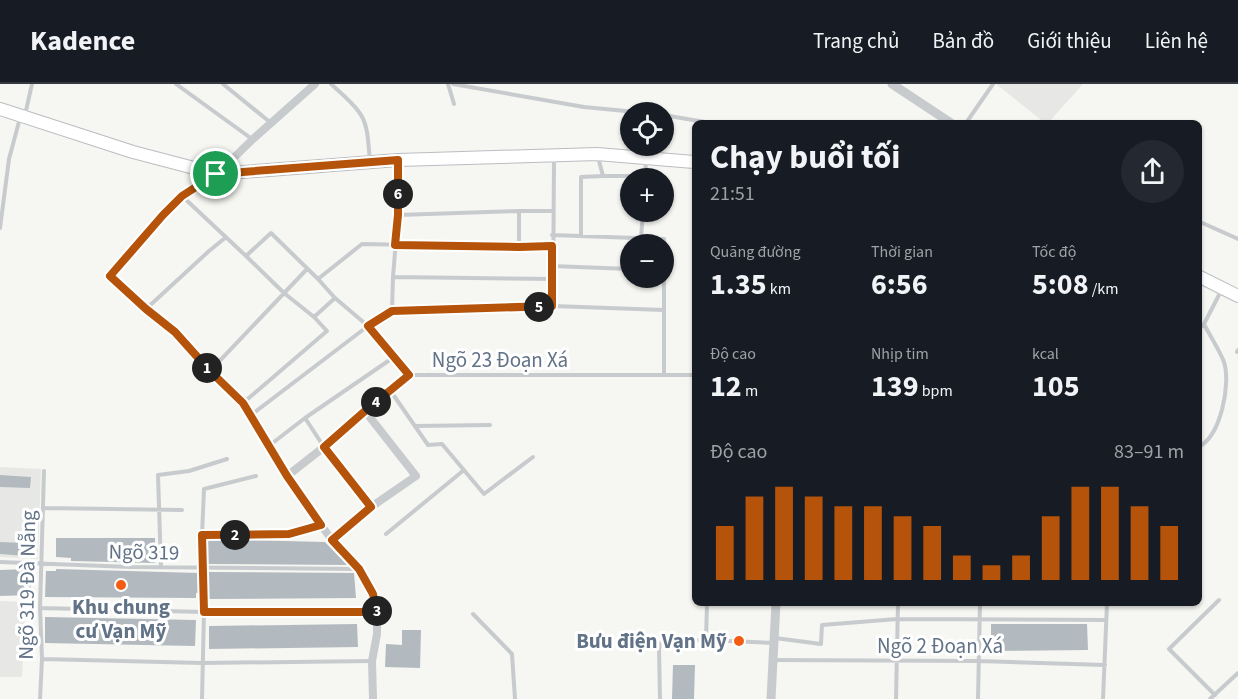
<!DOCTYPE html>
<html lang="vi">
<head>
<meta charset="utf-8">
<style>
  :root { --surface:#171b24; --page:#242831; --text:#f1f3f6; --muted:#9ea1a6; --line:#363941; --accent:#b45309 }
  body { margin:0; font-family:"Source Sans 3",sans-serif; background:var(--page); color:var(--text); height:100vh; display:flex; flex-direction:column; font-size:22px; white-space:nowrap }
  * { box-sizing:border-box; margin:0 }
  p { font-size:20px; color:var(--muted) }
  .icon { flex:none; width:33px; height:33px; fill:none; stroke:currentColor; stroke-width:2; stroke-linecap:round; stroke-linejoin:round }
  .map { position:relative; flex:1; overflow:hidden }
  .drawer { position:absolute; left:692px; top:36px; width:510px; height:486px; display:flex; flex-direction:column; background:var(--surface); border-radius:9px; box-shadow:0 2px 4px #0004 }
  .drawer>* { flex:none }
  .fabs { position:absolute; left:620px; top:18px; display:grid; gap:12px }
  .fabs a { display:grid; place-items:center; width:54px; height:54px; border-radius:50%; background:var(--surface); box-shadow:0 2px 4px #0004; font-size:30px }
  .pin { position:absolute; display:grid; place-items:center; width:51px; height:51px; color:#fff; margin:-26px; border:3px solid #fff; border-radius:50%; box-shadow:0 2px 6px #0007 }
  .km { position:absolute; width:30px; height:30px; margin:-15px; border-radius:50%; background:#222; color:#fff; font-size:16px; line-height:30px; text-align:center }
  .round { display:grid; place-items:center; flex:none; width:63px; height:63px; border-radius:32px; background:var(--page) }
  .summary { display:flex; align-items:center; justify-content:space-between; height:102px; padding:0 18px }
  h1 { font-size:33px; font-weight:700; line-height:45px }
  .figures { display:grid; grid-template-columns:repeat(3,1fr); gap:9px; height:102px; padding:6px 18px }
  .figures div { display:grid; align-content:center }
  .figures b { font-size:30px; font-weight:700 }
  .figures small { font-size:16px; font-weight:400 }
  .figures p { font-size:16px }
  .chart { height:168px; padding:12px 18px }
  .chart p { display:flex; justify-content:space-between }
  .chart svg { width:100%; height:108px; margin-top:6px; stroke:var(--accent); stroke-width:6 }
  header { display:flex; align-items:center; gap:36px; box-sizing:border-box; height:84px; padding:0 30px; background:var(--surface); border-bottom:2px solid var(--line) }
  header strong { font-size:28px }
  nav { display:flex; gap:33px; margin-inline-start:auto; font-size:21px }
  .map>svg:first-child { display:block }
  .built { fill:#e7e8e6 }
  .building { fill:#b2b9bf }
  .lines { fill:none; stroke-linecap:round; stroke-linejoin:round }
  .primary-casing { stroke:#babdc1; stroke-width:14 }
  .service { stroke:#c8cbce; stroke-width:4 }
  .minor { stroke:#c8cbce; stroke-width:8 }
  .tertiary { stroke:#c8cbce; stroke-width:9 }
  .primary { stroke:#fff; stroke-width:12 }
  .route-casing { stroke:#fff; stroke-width:12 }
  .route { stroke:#b45309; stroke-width:8 }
  .poi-dot { fill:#f55c13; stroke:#fff; stroke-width:2 }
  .labels { text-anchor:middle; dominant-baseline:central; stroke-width:6; stroke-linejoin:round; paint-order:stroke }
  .street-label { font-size:21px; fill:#627387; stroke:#fff }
  .poi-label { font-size:21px; font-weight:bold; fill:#627387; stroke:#fff }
</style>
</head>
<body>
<header>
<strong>Kadence</strong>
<nav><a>Trang chủ</a><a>Bản đồ</a><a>Giới thiệu</a><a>Liên hệ</a></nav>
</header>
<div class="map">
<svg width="1238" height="615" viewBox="0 0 1238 615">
  <rect width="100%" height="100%" fill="#f6f6f2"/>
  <path class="built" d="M996,0H1083L1048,39H1045Z
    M0,383L41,385L38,475L0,473Z
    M0,517L25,518L22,593H0Z"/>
  <path class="building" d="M0,391L31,393L30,404L0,403Z
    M56,454H155V479L71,477V474L56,473Z
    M206,455L325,458L347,481L207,480Z
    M0,458L26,459L25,472L0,470Z
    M30,485L31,511L0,512V486Z
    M56,485L199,489V509H196V514L45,513L46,487H56Z
    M207,488L354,489L356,514L209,515V509H208Z
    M45,533L196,536L195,562L45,559Z
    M357,540L358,563L209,565V542Z
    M991,540H1087L1088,566L991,567Z
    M402,546H421L420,584L385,583L386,560L402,561Z
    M673,581H695L694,615H672Z"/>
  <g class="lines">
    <g class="primary-casing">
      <path id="primary" d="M0,25L133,68L217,90L398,76L597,70L694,78
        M1198,192L1238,212"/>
    </g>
    <path class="service" d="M176,0L252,55
      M223,0L271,39
      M331,0C341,9 352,18 359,28C369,41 368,61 370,76
      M448,0L454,20
      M453,0L584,23L636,28
      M25,31L32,0
      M663,31L711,39
      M966,39L993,0
      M603,92H645
      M645,94L646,77
      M182,112L246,172L271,149L318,195L335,214L368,242L409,291H694
      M519,127H553
      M398,131L519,127V163
      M1198,137L1238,155
      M0,144L9,75L20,34
      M552,151L664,155V291
      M581,152V93L603,92L598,73
      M641,154L643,128
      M246,172L284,209L314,233
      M552,182L630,185
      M393,193L553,195
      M318,195L362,160L519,163L552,162
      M553,222L554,75
      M146,225L209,167L225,154
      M392,227L553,222L664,226
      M1198,246L1204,240L1221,207
      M1237,268L1238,266
      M210,287L307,185
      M390,306L428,361L442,360L484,410L533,373
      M243,319L327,247L314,233L335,214
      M366,327L409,291
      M251,331L368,242L392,227L393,193L398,131V80
      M305,334L324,363L371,422
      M416,342L490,341
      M270,361L305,334L394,273
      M1198,363C1221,353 1231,299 1224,278C1219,265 1210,252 1204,240
      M43,424L182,426
      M386,450L464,386
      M202,451L289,450L321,441
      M0,478L131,483L358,485
      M161,483L158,391L189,387L227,375
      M40,524L204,528H377
      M473,530L512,570L515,615
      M775,554L821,560L822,541L897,535L1106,536
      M706,556L707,519
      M42,575L202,579L371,577
      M773,576L979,577L1105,581
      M1215,611L1169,565L1219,516
      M40,615L42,575L40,524L44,387
      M202,615L204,528L202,451L204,405L256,392
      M660,615L659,565L660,560L664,557L706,556L774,559
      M896,615L898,519
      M978,615L980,519
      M1103,615L1107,519
      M1210,615L1238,589"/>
    <path class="minor" d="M315,0L253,55L217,90L182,112L163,131L110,192L145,225L175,248L210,287L243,319L287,392L321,441L332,456L359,485L373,510L377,528V550L372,577L373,615
      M287,392L324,363L365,327L416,392L371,423L332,456"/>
    <path class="tertiary" d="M892,0L951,39
      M771,615L776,519"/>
    <use href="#primary" class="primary"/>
  </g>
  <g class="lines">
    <g class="route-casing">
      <path id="route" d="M398,76V131L395,161L519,163L552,162V222L392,227L368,242L409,291L365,327L324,363L371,423L332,456L359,485L373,510L377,528H204L202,451L289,450L321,441L287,392L243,319L210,287L175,248L146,225L110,192L163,131L182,112L216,90Z"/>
    </g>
    <use href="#route" class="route"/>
  </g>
  <g class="poi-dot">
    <circle cx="121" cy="501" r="6"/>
    <circle cx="739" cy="557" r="6"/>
  </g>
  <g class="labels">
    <g class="street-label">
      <text x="500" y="276">Ngõ 23 Đoạn Xá</text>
      <text transform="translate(144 468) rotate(1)">Ngõ 319</text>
      <text transform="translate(27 501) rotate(-89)">Ngõ 319 Đà Nẵng</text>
      <text x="940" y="562">Ngõ 2 Đoạn Xá</text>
    </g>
    <g class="poi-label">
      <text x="121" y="523">Khu chung<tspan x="121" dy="24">cư Vạn Mỹ</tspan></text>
      <text x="727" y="557" text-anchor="end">Bưu điện Vạn Mỹ</text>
    </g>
  </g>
</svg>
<div class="fabs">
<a><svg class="icon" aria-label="locate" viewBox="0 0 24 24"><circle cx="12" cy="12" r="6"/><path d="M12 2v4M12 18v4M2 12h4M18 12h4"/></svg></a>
<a>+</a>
<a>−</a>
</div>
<div class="pin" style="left:216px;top:90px;background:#1e9e55"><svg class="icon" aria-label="arrive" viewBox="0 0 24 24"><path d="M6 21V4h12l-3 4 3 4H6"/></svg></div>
<b class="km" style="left:207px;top:284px">1</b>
<b class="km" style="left:235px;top:451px">2</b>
<b class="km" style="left:377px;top:527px">3</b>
<b class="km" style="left:376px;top:318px">4</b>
<b class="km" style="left:539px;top:223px">5</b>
<b class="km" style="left:398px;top:110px">6</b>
<section class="drawer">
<div class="summary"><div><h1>Chạy buổi tối</h1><p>21:51</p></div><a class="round"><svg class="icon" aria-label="share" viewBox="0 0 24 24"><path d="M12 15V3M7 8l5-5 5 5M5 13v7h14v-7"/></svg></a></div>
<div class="figures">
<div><p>Quãng đường</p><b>1.35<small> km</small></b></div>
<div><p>Thời gian</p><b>6:56</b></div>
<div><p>Tốc độ</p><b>5:08<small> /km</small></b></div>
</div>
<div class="figures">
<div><p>Độ cao</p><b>12<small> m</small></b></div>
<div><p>Nhịp tim</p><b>139<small> bpm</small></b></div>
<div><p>kcal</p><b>105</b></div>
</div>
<div class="chart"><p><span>Độ cao</span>83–91 m</p>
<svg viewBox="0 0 160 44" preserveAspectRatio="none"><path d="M5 44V22M15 44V10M25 44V6M35 44V10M45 44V14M55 44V14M65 44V18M75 44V22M85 44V34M95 44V38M105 44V34M115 44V18M125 44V6M135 44V6M145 44V14M155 44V22"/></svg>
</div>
</section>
</div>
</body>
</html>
